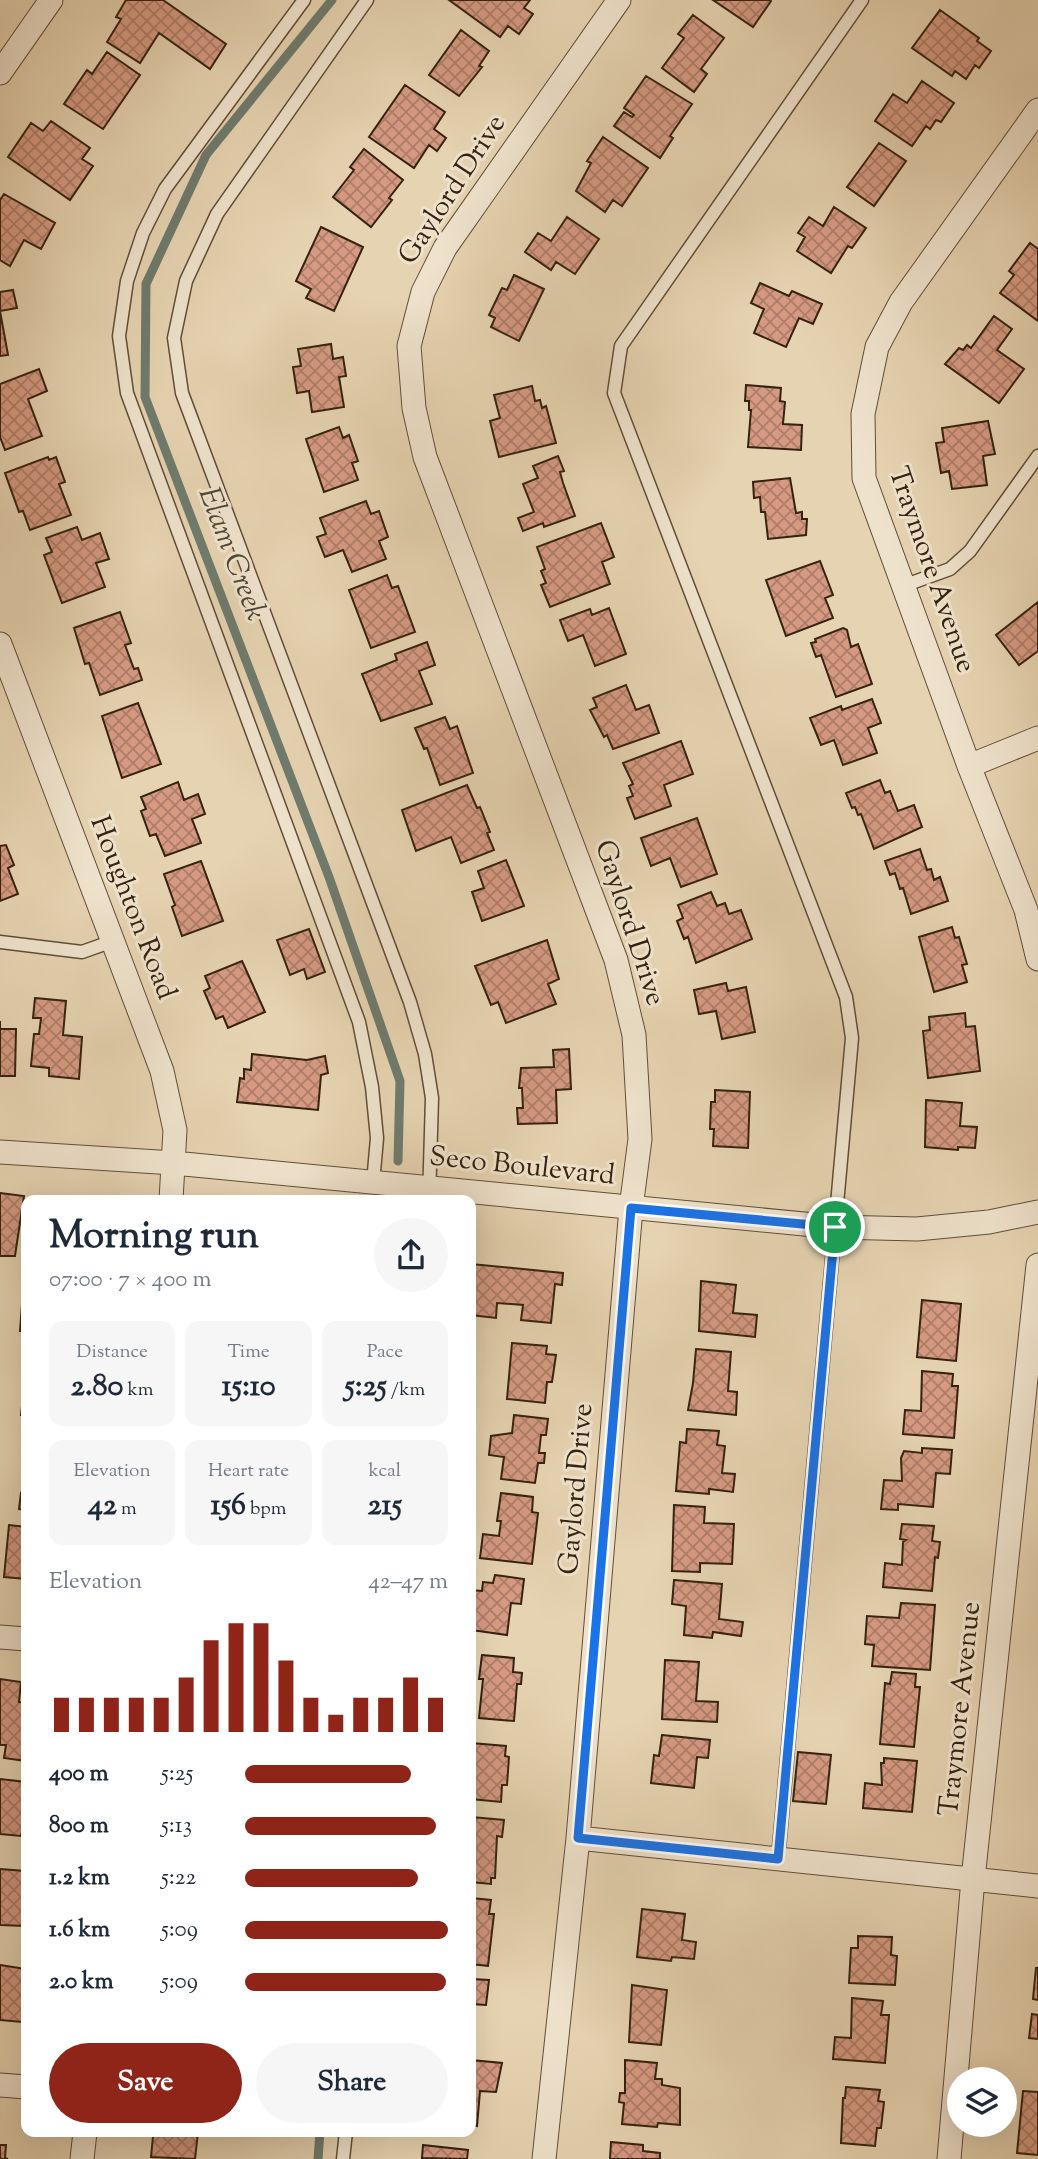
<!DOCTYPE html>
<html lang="en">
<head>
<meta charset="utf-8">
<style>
  :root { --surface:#fff; --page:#f6f6f7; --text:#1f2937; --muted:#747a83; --accent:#8f2418 }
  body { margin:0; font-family:"Sorts Mill Goudy",serif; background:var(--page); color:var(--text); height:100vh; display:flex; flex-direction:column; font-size:26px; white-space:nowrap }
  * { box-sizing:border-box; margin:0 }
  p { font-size:23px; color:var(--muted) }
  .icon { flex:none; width:38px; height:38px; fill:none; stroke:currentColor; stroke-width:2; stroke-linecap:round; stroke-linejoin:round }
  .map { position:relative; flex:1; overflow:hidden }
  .sheet { position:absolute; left:21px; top:1195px; width:455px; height:942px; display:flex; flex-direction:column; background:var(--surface); border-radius:14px; box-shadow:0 7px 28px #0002 }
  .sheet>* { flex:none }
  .controls { position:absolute; left:947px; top:2067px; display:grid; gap:14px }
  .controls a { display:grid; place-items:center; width:70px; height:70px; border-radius:50%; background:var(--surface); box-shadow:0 7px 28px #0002; font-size:35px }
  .pin { position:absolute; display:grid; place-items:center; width:60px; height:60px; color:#fff; margin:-30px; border:4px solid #fff; border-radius:50%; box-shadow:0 2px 7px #0007 }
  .round { display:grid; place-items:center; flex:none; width:74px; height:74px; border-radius:37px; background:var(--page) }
  .summary { display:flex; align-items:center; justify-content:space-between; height:119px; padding:0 28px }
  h1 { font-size:38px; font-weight:800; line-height:52px }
  .stats { display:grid; grid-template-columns:repeat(3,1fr); gap:10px; height:119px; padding:7px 28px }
  .stats div { display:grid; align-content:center; border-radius:14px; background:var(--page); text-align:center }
  .stats b { font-size:30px; font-weight:800 }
  .stats small { font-size:19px; font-weight:400 }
  .stats p { font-size:19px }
  .chart { height:196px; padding:14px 28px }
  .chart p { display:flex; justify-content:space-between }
  .chart svg { width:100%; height:126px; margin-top:7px; stroke:var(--accent); stroke-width:6 }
  .cta { display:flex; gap:14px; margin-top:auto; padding:14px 28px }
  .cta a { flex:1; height:80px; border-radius:42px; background:var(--accent); color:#fff; font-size:28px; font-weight:800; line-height:80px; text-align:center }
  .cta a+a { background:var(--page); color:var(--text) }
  ul { padding:0 28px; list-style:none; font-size:23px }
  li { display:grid; grid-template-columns:112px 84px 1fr; align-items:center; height:52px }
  li i { height:18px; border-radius:9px; background:var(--accent) }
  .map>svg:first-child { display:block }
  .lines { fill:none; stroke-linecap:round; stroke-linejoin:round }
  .stream { stroke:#6f7b6e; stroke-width:9 }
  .building { fill:url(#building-cross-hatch); stroke:#35220f; stroke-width:2 }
  .lane-casing { stroke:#614e38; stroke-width:15 }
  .street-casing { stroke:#614e38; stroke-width:25 }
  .lane { stroke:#efe2cc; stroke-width:12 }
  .street { stroke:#efe2cc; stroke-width:23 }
  .route-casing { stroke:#fff; stroke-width:14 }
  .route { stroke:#1a73e8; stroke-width:9 }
  .labels { text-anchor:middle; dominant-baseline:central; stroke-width:6; stroke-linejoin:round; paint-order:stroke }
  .street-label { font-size:28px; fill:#35220f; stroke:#efe2cc }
  .water-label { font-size:30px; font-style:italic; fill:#4d4736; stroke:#efe2cc }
</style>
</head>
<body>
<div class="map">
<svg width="1038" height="2159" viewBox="0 0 1038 2159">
  <defs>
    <pattern id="building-cross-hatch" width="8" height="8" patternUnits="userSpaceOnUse" patternTransform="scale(1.75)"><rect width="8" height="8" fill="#d69a82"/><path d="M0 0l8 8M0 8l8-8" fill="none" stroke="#ae7d69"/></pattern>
  </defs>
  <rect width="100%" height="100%" fill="#e6d3b1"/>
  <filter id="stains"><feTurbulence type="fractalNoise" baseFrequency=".00286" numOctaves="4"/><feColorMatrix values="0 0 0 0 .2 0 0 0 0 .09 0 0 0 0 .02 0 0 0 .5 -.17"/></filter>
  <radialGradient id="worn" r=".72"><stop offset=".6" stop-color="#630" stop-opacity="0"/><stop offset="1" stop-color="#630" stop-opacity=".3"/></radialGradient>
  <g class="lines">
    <path class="stream" d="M332,0L206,155L146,284L145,397L329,877L400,1081L398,1161
      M318,2159L320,2132"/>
  </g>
  <path class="building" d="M126,0H163L226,44L210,69L159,33L140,63L107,42L121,19L116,17Z
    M449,0H530L524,8L533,14L519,34L508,26L500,37Z
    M713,0H770L771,1L753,27Z
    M940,10L979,38L977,41L991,51L979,68L975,65L966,79L955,71L952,76L912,48Z
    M693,15L724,38L701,69L707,74L694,92L662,68L684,38L678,34Z
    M461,30L489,51L479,66L482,67L459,96L429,75Z
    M107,52L140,75L103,129L64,104L87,70L92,74Z
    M646,76L692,104L670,136L673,138L660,158L614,126L624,112L632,117L634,115L624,108Z
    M922,81L954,103L941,122L936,120L930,129L926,126L912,146L875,121L893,94L907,103Z
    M405,85L445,112L434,129L446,138L437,151L429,145L414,168L369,137Z
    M51,121L90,148L82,159L93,166L70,200L8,157L31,123L43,131Z
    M603,137L648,168L622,206L613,200L605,212L576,191L591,163L587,161Z
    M879,143L906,161L874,206L847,187Z
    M364,149L403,180L389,198L392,200L371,227L333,197L354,170L350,167Z
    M4,194L55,223L41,249L24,240L10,266L0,260V200Z
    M834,207L866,228L852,248L848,246L831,273L797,251L805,237L798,233L809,217L823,226Z
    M567,217L599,239L575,274L556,262L551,270L525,252L538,233L551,241Z
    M321,227L363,247L334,311L306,298L311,289L296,281Z
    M1030,243L1038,249V321L1000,293L1014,275L1009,271Z
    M514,275L544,289L519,341L491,327L495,318L489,315L502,288L507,290Z
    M760,283L789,296L792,291L822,304L813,324L799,318L786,347L754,333L764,309L751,303Z
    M13,290L17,308L0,311L8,355L0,356V292Z
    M994,316L1012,329L997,350L1024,369L999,403L945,364L959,348L963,350L967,345L971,348Z
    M331,344L333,359L343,357L346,376L339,377L344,407L312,412L309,391L297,393L293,367L301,366L298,349Z
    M39,369L47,391L28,399L42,436L5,450L0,437V384Z
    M746,385L781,388L780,401L785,402L783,424L802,425L801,450L748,447L751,410H749V401H745Z
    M532,386L535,401L540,400L542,408L546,406L556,443L499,457L490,421L500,418L494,395Z
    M988,421L995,454L983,456L987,485L952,489L949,471L941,473L936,443L944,442L942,428Z
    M339,427L343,438L349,435L358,461L352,463L358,480L324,492L306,439Z
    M558,456L564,471L560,472L563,483L575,516L544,527L543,523L523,531L518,518L534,512L523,484L538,478L533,466Z
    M48,457L49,460L56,457L65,482L59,484L71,515L30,530L23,511L19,512L5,473Z
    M790,478L796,513L802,512V519H807L806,535L768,539L765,512H761L760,497L754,498L753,482Z
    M366,501L371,514L379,511L388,537L379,541L386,559L352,572L343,550L325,557L317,537L326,534L320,518Z
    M601,523L614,557L602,562L610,584L550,607L541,585L546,583L541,571L545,569L537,547Z
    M77,527L82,540L100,533L109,559L96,563L105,587L62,603L44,555L52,552L46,538Z
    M820,561L833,595L825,598L833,618L786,636L766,580Z
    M387,575L392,588L398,586L415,632L371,648L349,590Z
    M1038,602V651L1019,665L996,635Z
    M609,608L626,654L595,666L583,635L568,641L560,620L590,609L592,615Z
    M120,612L131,643L125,645L134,669L138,668L142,680L100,695L89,663L85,664L74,628Z
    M843,628L847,630L851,647L858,644L872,684L836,697L821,655L816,657L811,643L816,642L815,639Z
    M427,642L435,665L419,671L432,704L381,721L362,674L397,660L395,654Z
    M626,685L636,710L649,705L659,733L613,749L607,735L604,737L590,710L597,707L593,698Z
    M872,699L881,723L868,728L877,753L843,765L834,740L821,745L810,718L841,706L842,710Z
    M138,703L161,764L122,778L102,716Z
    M445,717L450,729L457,726L473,773L440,785L427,748L424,749L415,728Z
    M681,741L693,774L664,785L671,806L635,819L627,798L633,796L629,786L633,784L623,763Z
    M880,780L885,793L890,791L898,811L914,805L922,827L874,849L861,814L858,815L855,807L852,808L846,793Z
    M178,782L184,800L198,794L205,814L192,819L201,843L165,856L156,834L150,836L141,811L146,809L141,797Z
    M467,785L477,808L480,807L490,832L487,833L494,850L461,863L451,837L416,851L402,810Z
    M697,818L717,874L681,887L670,858L651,866L641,838Z
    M6,845L14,865L8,868L18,894L0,901V846Z
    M920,849L927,870L931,869L934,880L940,877L948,901L911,914L903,888L900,889L895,873L890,875L885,861Z
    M506,860L524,906L482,921L472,892L484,888L478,871Z
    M201,861L223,921L182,936L172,907L175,905L164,874Z
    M711,892L717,906L725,903L729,914L741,910L752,939L696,963L688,937L684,939L677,921L683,918L678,905Z
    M952,927L955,938L959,937L967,964L962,965L967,982L934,992L919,937Z
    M309,929L325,972L307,979L304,969L290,975L277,940Z
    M547,940L559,979L548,984L556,1004L506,1023L498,1002L491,1005L475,966Z
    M242,961L265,1012L228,1028L223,1016L216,1019L204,991L210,988L205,976Z
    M726,983L728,991L746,987L755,1032L722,1039L716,1011L699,1014L694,990Z
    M35,998L66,1001L63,1035L82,1037L79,1079L49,1076V1068L31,1066L34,1034H39L41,1018H33Z
    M965,1013L966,1027L975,1026L980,1071L928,1078L923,1031L930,1030L929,1017Z
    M0,1021V1029H16L15,1076H0Z
    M569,1049L571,1089L556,1090L557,1123L518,1124L517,1108H523L522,1088H519L521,1068L554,1067L553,1050Z
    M252,1054L307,1060L325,1056L328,1073L321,1075L318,1110L237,1102L240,1078L244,1079V1069L251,1070Z
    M715,1090L750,1092L748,1148L713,1146L714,1129H710L711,1102H715Z
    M926,1100L962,1103L960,1126L977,1127L975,1148L958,1147V1150L925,1147Z
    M0,1193L24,1196L15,1256H0Z
    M471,1264L563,1273L562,1285L555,1284L551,1323L521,1320L523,1305L497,1303L496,1318L471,1315Z
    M701,1281L736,1285L733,1313L757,1315L755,1337L699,1331Z
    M922,1300L961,1304L956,1361L917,1357Z
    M22,1304L26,1305V1331H20Z
    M512,1343L547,1346L546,1354L556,1355L552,1382H547L545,1403L507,1399Z
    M696,1349L731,1352L728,1391L737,1392L736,1415L688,1410L693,1383Z
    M922,1371L953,1374L952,1386H958L954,1438L903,1434L905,1410L921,1411Z
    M26,1372V1415H21Z
    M514,1415L548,1419L546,1435H541L539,1453H545L544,1463H538L535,1483L501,1479L504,1457L489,1455L491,1436L512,1433Z
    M687,1429L719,1431L717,1445L725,1446L722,1473L735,1474L733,1492L709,1489V1494L676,1491L680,1442L686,1443Z
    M922,1448L952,1450L950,1474L936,1473L933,1507L898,1504V1510L881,1509L884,1480L902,1481L901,1458L904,1451L922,1453Z
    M21,1493L26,1494V1510L19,1509Z
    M501,1493L533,1497L532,1512L538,1513L532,1564L480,1558L483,1534L499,1536L501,1521H497Z
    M674,1505L705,1507L704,1523L734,1524L732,1564L700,1563V1572L672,1571Z
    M902,1524L934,1526L932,1541L940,1542L938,1558L935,1557L932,1591L883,1587L885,1563L902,1565L903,1542L906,1540L900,1539Z
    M9,1525L26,1527V1579L4,1577Z
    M495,1575L524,1579L521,1604L511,1603L507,1635L471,1630V1590L482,1591L483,1582L493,1583Z
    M674,1580L722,1584L719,1619L743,1622L741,1636L713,1632L712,1638L684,1635L686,1606L672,1604Z
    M901,1603L935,1605L930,1670L872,1666L874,1645L865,1644L867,1616L899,1618Z
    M482,1655L514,1658L513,1672L522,1673L521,1684H517L514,1721L479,1718L483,1679H479Z
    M665,1660L699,1662L696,1701L718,1702L717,1722L662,1719Z
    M892,1672L916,1674L915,1687H920L914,1747L880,1744L885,1683L890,1684Z
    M0,1679L21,1682L19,1702L26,1703V1761L4,1758L6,1745H0Z
    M662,1735L710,1740L708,1758L697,1757L694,1788L651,1783L654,1755L659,1756Z
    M471,1743L506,1746L505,1756L509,1757L507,1785H502L501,1802L471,1799Z
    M798,1752L831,1755L826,1804L793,1801Z
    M884,1758L917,1761L912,1812L863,1808L865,1783L882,1785L881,1763H884Z
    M0,1779L26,1782V1831H22L21,1836L0,1834Z
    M471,1817L504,1820L502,1837L497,1836L495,1878H491V1884L471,1882Z
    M0,1869L25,1871L26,1926L0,1925Z
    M471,1898L491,1900L489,1914H494L488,1966L471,1964Z
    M642,1909L685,1914L682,1940L696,1942L694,1959L672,1957L671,1961L637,1957Z
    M858,1936L892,1937L891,1955L897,1956L895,1985L849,1983L851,1948H858Z
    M0,1965L26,1969L22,2022L0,2020Z
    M1036,1968H1038V2000L1033,1999Z
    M471,1979L489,1980L486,2005L471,2004Z
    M632,1985L667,1990L661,2045L629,2042Z
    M852,1998L883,2001L881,2015H889L885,2063L833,2059L835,2037L851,2038Z
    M1032,2014L1038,2015V2039L1029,2038Z
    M471,2060L502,2063L496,2092L480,2091L477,2126L471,2125Z
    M625,2060L657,2063L655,2079H662V2085L680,2088V2125L658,2123L657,2127L622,2124L624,2103L619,2102L620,2093H625Z
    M846,2087L880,2090L878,2101L884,2102L881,2128H877L875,2146L841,2143L843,2098H845Z
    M1023,2091L1038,2092V2155L1017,2153Z
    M150,2132H198L195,2159L151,2157L153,2136H149Z
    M611,2142L643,2145V2151L660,2153V2159H610Z
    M0,2145H6L5,2158L8,2159H0Z
    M423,2145L468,2150L467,2159L422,2158Z"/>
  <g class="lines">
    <g class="lane-casing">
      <path id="lane" d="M304,0L165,189L143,233L127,281L119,336L127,393L359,1022L372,1087L377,1138L373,1183
        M367,0L217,214L186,281L174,338L182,393L410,1002L425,1054L432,1098L429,1200
        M903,586L950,569L970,551L1038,456
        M0,942L82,952L113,941
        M778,1859L852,1038L846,997L614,393L621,346L862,0
        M343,2159L346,2132"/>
    </g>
    <g class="street-casing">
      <path id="street" d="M0,73L51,0
        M1038,110L901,302L877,347L863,414L864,478L969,766L1026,910L1038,959
        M0,644L162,1071L175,1130L171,1200
        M969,766L1038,738
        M0,1152L174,1163L835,1227L917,1229L989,1222L1038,1212
        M0,1637L26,1639
        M578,1838L1038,1886
        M0,2085L26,2087
        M82,2159L85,2132
        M544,2159L578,1838L631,1208L640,1139L634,1035L616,960L425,457L414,408L409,346L423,292L445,248L619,0
        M949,2159L973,1879L1038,1265"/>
    </g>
    <use href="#lane" class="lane"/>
    <use href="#street" class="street"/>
  </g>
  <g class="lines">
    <g class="route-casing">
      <path id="route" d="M631,1208L835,1227L778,1859L578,1838Z"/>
    </g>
    <use href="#route" class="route"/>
  </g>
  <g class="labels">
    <g class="street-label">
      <text transform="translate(453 190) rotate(-57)">Gaylord Drive</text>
      <text transform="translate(931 570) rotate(71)">Traymore Avenue</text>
      <text transform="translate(132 908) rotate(69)">Houghton Road</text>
      <text transform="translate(629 923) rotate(72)">Gaylord Drive</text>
      <text transform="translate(522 1167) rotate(6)">Seco Boulevard</text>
      <text transform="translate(577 1489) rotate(-85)">Gaylord Drive</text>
      <text transform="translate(961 1709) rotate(-84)">Traymore Avenue</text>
    </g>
    <g class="water-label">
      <text transform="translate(231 554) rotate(69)">Elam Creek</text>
    </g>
  </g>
  <rect width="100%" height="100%" filter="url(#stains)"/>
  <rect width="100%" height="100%" fill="url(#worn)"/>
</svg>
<div class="controls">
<a><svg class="icon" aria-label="layers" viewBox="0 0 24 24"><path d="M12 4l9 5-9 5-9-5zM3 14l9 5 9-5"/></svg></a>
</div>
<div class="pin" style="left:835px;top:1227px;background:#1e9e55"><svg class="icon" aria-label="arrive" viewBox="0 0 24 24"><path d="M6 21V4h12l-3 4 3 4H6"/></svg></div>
<section class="sheet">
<div class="summary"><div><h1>Morning run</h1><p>07:00 · 7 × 400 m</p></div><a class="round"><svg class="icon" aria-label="share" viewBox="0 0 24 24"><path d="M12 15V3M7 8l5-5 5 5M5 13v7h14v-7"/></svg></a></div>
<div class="stats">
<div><p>Distance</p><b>2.80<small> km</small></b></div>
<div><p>Time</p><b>15:10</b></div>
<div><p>Pace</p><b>5:25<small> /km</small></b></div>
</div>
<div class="stats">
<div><p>Elevation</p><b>42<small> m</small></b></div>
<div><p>Heart rate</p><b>156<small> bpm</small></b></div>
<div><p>kcal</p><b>215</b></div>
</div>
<div class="chart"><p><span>Elevation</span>42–47 m</p>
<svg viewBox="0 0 160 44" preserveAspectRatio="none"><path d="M5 44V32M15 44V32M25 44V32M35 44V32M45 44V32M55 44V25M65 44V12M75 44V6M85 44V6M95 44V19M105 44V32M115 44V38M125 44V32M135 44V32M145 44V25M155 44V32"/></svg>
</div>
<ul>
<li><b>400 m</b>5:25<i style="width:82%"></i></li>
<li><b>800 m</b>5:13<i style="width:94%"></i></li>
<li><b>1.2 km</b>5:22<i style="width:85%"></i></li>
<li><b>1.6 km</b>5:09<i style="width:100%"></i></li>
<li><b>2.0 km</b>5:09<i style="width:99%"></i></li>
</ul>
<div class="cta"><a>Save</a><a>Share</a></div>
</section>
</div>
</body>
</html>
